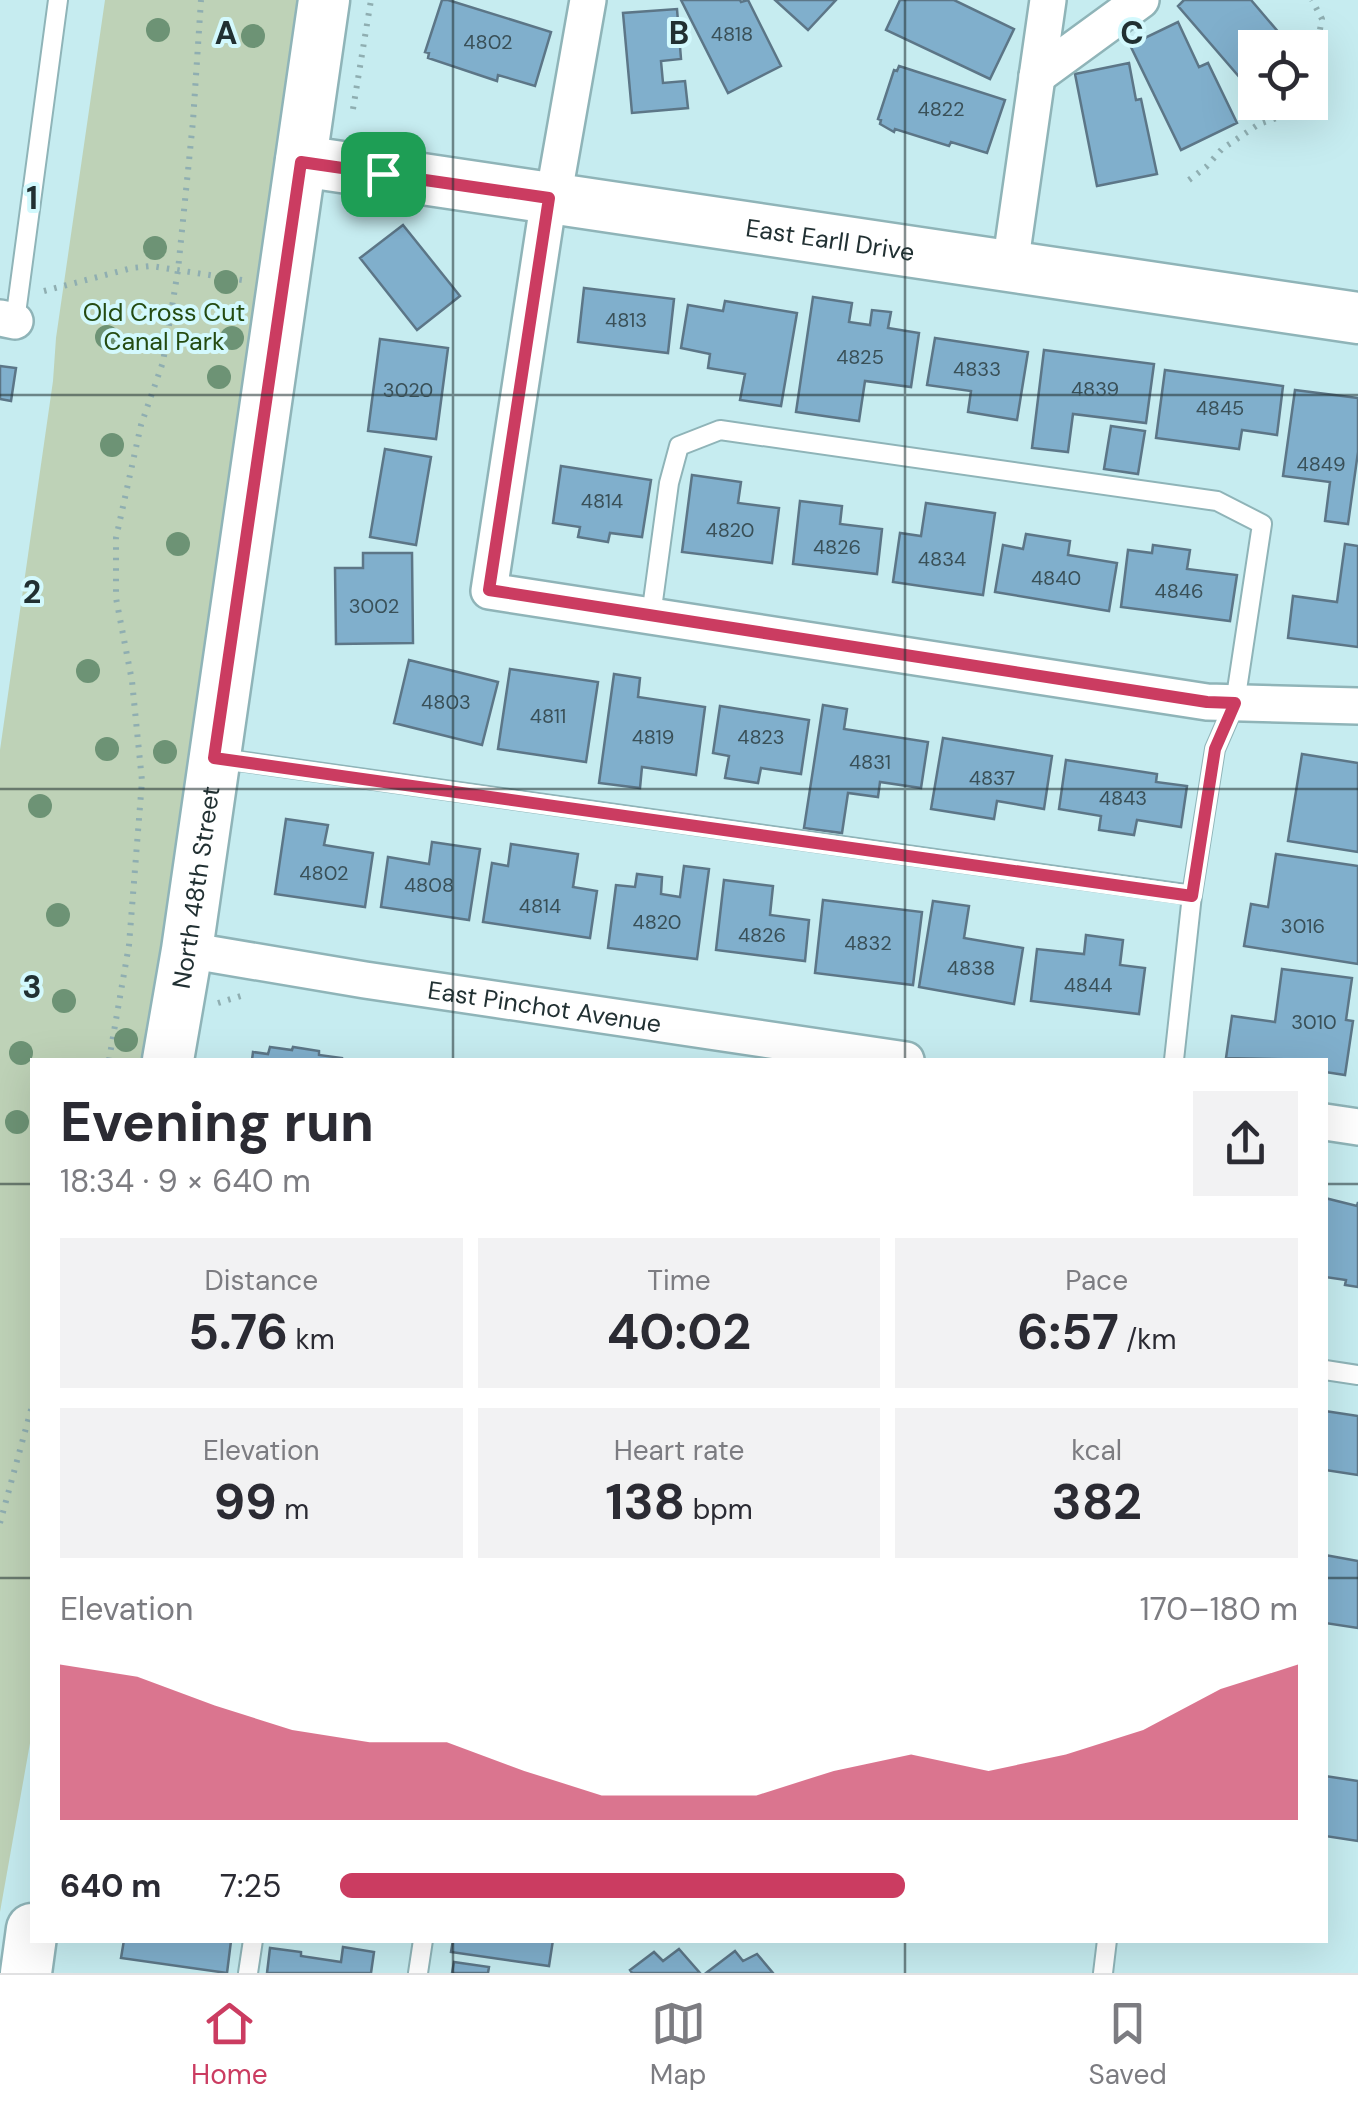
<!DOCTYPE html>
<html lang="en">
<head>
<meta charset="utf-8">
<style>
  :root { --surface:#fff; --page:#f2f2f3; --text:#2b2b33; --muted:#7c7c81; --line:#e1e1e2; --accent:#cb3c61 }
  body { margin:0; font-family:"DM Sans",sans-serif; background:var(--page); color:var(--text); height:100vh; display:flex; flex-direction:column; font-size:38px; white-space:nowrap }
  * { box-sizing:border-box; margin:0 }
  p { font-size:32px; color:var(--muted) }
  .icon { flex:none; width:55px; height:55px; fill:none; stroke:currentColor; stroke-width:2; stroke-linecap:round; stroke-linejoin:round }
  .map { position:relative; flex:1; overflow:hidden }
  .panel { position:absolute; left:30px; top:1058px; width:1298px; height:885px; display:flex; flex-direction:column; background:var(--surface); border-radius:0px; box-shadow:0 10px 40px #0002 }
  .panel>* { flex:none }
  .tools { position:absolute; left:1238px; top:30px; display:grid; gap:20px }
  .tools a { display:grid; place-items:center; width:90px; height:90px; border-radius:0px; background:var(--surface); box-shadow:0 10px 40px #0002; font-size:50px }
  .pin { position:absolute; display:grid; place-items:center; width:85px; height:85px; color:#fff; margin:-42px; border-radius:20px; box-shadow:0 5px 15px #0006 }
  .round { display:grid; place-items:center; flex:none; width:105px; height:105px; border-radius:0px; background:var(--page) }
  .head { display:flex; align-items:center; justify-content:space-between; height:170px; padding:0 30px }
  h1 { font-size:55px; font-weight:700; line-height:75px }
  .metrics { display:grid; grid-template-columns:repeat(3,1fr); gap:15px; height:170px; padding:10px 30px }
  .metrics div { display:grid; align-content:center; border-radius:0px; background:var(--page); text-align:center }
  .metrics b { font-size:50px; font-weight:700 }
  .metrics small { font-size:28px; font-weight:400 }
  .metrics p { font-size:28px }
  .chart { height:280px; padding:20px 30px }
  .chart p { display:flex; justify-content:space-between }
  .chart svg { width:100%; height:180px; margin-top:10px; fill:var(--accent); opacity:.7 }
  ul { padding:0 30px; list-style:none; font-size:32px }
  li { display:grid; grid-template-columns:160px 120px 1fr; align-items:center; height:75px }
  li i { height:25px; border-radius:12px; background:var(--accent) }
  .tab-bar { display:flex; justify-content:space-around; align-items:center; height:140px; border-top:2px solid var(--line); background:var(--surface); font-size:28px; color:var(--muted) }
  .tab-bar a { display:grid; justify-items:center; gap:5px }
  .tab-bar .current { color:var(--accent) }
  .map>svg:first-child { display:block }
  .green { fill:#bed2b7 }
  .building { fill:#80afcc; stroke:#5c7687; stroke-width:2.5 }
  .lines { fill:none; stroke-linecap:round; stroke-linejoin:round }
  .lane-casing { stroke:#8fb4b8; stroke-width:22 }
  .street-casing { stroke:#8fb4b8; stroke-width:40 }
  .secondary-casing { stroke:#8fb4b8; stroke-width:55 }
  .path { stroke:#8faeb1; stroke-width:6; stroke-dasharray:2.5 8; stroke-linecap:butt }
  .lane { stroke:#fff; stroke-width:18 }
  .street { stroke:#fff; stroke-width:35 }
  .secondary { stroke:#fff; stroke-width:50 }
  .tree { fill:#6d9375 }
  .route-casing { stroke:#fff; stroke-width:20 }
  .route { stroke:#cb3c61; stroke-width:12 }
  .grid { fill:none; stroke:#213032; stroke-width:2.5; stroke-opacity:0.55 }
  .labels { text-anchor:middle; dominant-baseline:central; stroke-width:8; stroke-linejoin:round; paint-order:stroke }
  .number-label { font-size:20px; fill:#395058 }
  .street-label { font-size:25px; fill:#213032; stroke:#d3f9fd }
  .park-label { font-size:25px; fill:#244b11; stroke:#d3f9fd }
  .grid-label { font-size:32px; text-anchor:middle; font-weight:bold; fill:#213032; stroke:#d3f9fd; stroke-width:8; stroke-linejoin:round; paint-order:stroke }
</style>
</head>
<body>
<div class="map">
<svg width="1358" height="1973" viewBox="0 0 1358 1973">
  <rect width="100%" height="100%" fill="#c6ecf0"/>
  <path class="green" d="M105,0H310L149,1060H32V1732L0,1912V750L53,381L56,338Z"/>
  <path class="building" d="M442,0H448L551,32L535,86L498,75L497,81L428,58L429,53L425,52Z
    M681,0H740L741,2L748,0L781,66L728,93Z
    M775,0H836L808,30Z
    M900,0H954L1014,29L990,79L886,30Z
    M1184,0H1251L1292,48H1255L1254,94L1178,6Z
    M677,9L681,59L661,61L663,83L685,81L688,108L632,113L623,13Z
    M1178,22L1199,67L1208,63L1237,123L1181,150L1130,45Z
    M1129,63L1136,100L1141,99L1157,174L1097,186L1075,74Z
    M899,66L1005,100L987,153L951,142L949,146L895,129L894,132L880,124L881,120L878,119L894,70L897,71Z
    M403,225L460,296L417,330L360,258Z
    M584,288L674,299L668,353L578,342Z
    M813,297L852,303L849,322L870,325L872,310L891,312L888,328L919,333L911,387L865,381L859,421L796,412Z
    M725,301L797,313L781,406L740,400L745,374L708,368L710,354L681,348L688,305L723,311Z
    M935,338L1028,352L1017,420L968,412L971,391L927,385Z
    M380,339L448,348L436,439L368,431Z
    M1044,350L1154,364L1146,423L1073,414L1068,452L1032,448Z
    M0,366L16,368L11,401L0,399Z
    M1165,370L1283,386L1277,435L1242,430L1239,449L1156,438Z
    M1295,390L1358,398V452L1348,524L1325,521L1330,482L1283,476Z
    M1111,426L1145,431L1138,474L1104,469Z
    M385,449L431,457L416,545L370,537Z
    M561,466L651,480L642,537L610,533L608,542L578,537L580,527L553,523Z
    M692,475L741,482L738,503L779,508L772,563L682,552Z
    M800,501L842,506L840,524L882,529L877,574L793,564Z
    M926,503L995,513L983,595L893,582L900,533L921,536Z
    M1026,534L1070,541L1068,555L1117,563L1109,611L995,592L1003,545L1023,549Z
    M1345,544L1358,546V647L1288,638L1293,596L1337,602Z
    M1153,545L1190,550L1187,569L1237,575L1230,621L1121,607L1128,550L1152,553Z
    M363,553H412L413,643L336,644L335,568H363Z
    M409,660L498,682L482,745L394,723Z
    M510,669L598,682L586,762L498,749Z
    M614,674L640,678L638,697L705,707L696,775L642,767L640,788L599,783Z
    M823,705L847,709L844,729L928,742L921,788L880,782L878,797L848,793L842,833L804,828Z
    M720,706L809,720L801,774L761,768L758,783L725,778L729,756L713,753Z
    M943,738L1052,756L1044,809L997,801L994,819L931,809Z
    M1302,754L1358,763V852L1288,841Z
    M1066,760L1157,774L1156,782L1187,786L1181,827L1137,820L1134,835L1099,830L1101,816L1059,809Z
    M286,819L328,825L324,845L373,853L365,907L275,894Z
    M432,842L480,849L469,920L381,907L388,857L429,864Z
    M511,844L578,854L573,887L597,891L590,938L483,922L492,863L508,866Z
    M1276,854L1358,866V964L1244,946L1251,904L1268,907Z
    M684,866L709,869L697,959L608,948L616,885L635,887L637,874L662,877L661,894L680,897Z
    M724,880L773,886L770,915L809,920L805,961L716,950Z
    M823,900L922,912L913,985L815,973Z
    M933,901L969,906L964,938L1023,948L1014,1004L919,987Z
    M1086,935L1123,940L1120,965L1145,968L1139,1014L1031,1001L1037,949L1084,954Z
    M1282,969L1352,978L1346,1020L1353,1021L1345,1075L1325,1072V1060L1226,1058L1232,1016L1275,1022Z
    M270,1047L292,1050L293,1047L319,1051V1055L342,1058V1060H252L253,1052L268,1054Z
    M1325,1198L1357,1206L1358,1202V1287L1345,1285L1346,1280L1325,1277Z
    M1325,1411L1358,1416V1475L1325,1470Z
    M1325,1555L1358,1561V1628L1325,1623Z
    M1325,1776L1358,1781V1841L1325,1836Z
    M124,1940L231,1941L227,1973L121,1958Z
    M453,1940H553L549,1966L451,1952Z
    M343,1947L374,1952L371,1973H267L270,1948L301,1952V1956L341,1962Z
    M679,1949L700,1973H632L630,1970L654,1952L663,1961Z
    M735,1951L743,1961L757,1954L773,1973H706Z
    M454,1962L489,1967L488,1973H452Z"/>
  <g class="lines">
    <g class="lane-casing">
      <path id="lane" d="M15,321L58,0
        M651,616L669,483L679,446L720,430L1217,501L1262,524L1235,703L1215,749L1192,895L1174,1060
        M217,758L1192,895
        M1325,1370L1358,1375
        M248,1973L253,1940
        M418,1973L423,1940
        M1103,1973L1107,1940"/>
    </g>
    <g class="street-casing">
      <g id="street">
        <path d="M1037,76L1141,0"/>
        <path d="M549,198L489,591L1207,702L1358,706"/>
        <path d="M553,199L588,0"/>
        <path d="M1010,266L1048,0"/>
        <path d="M0,318L15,321"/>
        <path id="s1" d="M187,950L365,980L906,1060"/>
        <path d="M1325,1122L1358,1127"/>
      </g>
    </g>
    <g class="secondary-casing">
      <g id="secondary">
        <path id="s2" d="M301,161L1358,318"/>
        <path id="s3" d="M168,1060L187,950L324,0"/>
        <path d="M26,1973L32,1929"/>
      </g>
    </g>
    <path class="path" d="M1310,81L1322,19L1312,0
      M353,109L371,0
      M1189,180L1206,167L1222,149L1259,124L1288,114L1298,102
      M44,291L132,268L151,266L242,280
      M218,1003L244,995
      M109,1060L129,945L142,781L132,681L116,598V538L141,425L163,362L178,270L193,121L201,0
      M0,1523L32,1406"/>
    <use href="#lane" class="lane"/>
    <use href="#street" class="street"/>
    <use href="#secondary" class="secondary"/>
  </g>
  <g class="tree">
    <circle cx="158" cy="30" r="12"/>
    <circle cx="253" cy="36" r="12"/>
    <circle cx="155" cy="248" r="12"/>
    <circle cx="226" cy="282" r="12"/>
    <circle cx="107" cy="337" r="12"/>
    <circle cx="232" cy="338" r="12"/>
    <circle cx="219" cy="377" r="12"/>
    <circle cx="112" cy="445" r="12"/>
    <circle cx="178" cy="544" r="12"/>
    <circle cx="88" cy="671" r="12"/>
    <circle cx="107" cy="749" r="12"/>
    <circle cx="165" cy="752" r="12"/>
    <circle cx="40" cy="806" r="12"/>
    <circle cx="58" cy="915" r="12"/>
    <circle cx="64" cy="1001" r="12"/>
    <circle cx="126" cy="1040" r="12"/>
    <circle cx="21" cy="1053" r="12"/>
    <circle cx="17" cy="1122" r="12"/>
  </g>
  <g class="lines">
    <g class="route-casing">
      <path id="route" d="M301,162L549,198L489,590L1207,702L1235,703L1215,749L1192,896L214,758Z"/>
    </g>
    <use href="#route" class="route"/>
  </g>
  <path class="grid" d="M453,0V1060M905,0V1060M0,395H1358M0,789H1358M0,1184H32M1325,1184H1358M0,1578H32M1325,1578H1358M453,1940V1973M905,1940V1973"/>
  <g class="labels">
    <g class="number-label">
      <text x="732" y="34">4818</text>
      <text x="488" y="42">4802</text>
      <text x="941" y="109">4822</text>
      <text x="626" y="320">4813</text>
      <text x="860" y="357">4825</text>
      <text x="977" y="369">4833</text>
      <text x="1095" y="389">4839</text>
      <text x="408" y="390">3020</text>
      <text x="1220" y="408">4845</text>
      <text x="1321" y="464">4849</text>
      <text x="602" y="501">4814</text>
      <text x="730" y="530">4820</text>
      <text x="837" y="547">4826</text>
      <text x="942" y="559">4834</text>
      <text x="1056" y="578">4840</text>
      <text x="1179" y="591">4846</text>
      <text x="374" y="606">3002</text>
      <text x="446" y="702">4803</text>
      <text x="548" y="716">4811</text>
      <text x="653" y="737">4819</text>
      <text x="761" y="737">4823</text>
      <text x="870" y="762">4831</text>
      <text x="992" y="778">4837</text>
      <text x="1123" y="798">4843</text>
      <text x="324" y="873">4802</text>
      <text x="429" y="885">4808</text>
      <text x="540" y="906">4814</text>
      <text x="657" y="922">4820</text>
      <text x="1303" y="926">3016</text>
      <text x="762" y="935">4826</text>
      <text x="868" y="943">4832</text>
      <text x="971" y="968">4838</text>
      <text x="1088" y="985">4844</text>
      <text x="1314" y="1022">3010</text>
    </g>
    <g class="street-label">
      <text stroke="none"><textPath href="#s2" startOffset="535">East Earll Drive</textPath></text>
      <text stroke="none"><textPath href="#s3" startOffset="175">North 48th Street</textPath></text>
      <text stroke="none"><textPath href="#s1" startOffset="362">East Pinchot Avenue</textPath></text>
    </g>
    <g class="park-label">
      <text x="164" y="312">Old Cross Cut<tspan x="164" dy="29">Canal Park</tspan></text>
    </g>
  </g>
  <g class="grid-label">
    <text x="226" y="44">A</text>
    <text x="679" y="44">B</text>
    <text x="1132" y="44">C</text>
    <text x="32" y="209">1</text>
    <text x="32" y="603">2</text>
    <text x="32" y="998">3</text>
  </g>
</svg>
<div class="tools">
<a><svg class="icon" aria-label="locate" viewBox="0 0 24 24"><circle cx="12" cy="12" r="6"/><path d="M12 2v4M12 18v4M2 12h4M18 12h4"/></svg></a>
</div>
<div class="pin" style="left:383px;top:174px;background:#1e9e55"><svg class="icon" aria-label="arrive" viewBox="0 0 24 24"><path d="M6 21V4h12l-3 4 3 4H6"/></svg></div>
<section class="panel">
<div class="head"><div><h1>Evening run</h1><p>18:34 · 9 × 640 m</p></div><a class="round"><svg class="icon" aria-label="share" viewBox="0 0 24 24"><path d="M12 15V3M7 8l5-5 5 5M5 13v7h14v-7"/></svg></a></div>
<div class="metrics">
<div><p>Distance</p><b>5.76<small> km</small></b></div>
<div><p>Time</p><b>40:02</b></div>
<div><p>Pace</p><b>6:57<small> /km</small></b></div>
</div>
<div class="metrics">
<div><p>Elevation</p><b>99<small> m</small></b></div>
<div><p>Heart rate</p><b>138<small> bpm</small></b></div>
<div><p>kcal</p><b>382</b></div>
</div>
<div class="chart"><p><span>Elevation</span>170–180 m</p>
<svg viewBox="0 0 160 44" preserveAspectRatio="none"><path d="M0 44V6L10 9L20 16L30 22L40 25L50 25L60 32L70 38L80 38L90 38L100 32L110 28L120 32L130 28L140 22L150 12L160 6V44z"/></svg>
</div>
<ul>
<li><b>640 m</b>7:25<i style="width:59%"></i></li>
</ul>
</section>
</div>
<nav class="tab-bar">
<a class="current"><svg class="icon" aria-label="home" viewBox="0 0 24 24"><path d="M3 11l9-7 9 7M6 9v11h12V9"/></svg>Home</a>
<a><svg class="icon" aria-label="map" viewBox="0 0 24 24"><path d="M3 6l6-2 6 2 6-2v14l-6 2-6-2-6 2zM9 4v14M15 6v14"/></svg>Map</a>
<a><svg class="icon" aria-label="saved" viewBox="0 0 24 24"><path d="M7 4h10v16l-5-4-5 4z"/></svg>Saved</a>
</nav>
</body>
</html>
